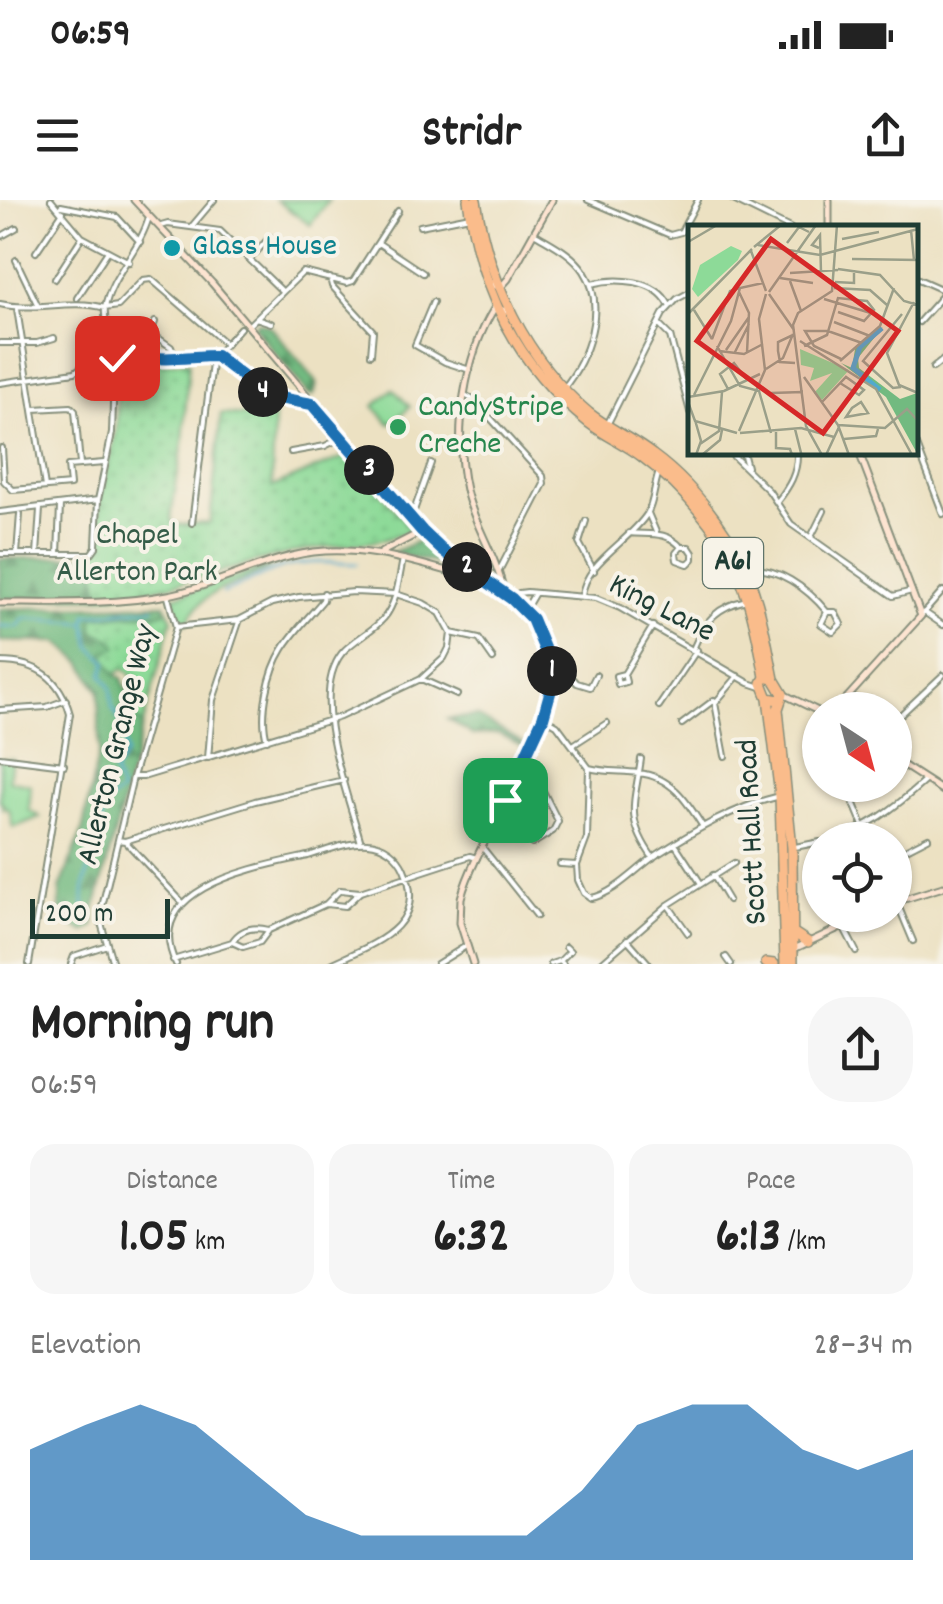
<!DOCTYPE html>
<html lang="en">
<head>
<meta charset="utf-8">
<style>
  :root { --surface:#fff; --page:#f6f6f6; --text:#222; --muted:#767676; --accent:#1f6fb2 }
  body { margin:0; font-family:Dekko,sans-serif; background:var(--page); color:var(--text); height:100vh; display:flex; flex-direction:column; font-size:38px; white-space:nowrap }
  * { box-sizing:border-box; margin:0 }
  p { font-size:32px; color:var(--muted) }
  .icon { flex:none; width:55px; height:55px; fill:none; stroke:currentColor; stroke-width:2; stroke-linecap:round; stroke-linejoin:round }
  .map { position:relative; height:764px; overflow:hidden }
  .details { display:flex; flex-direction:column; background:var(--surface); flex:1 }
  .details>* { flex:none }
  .needle { width:65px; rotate:144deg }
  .tools { position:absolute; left:802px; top:492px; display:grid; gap:20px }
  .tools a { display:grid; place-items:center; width:110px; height:110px; border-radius:50%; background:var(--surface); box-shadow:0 2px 8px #0004; font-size:50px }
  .scale { position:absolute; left:30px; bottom:25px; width:140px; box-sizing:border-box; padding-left:10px; border:5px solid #1f3d34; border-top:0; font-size:28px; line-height:35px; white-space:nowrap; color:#1f3d34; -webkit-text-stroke:8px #f7f3e8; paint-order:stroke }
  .pin { position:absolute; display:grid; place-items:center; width:85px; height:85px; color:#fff; margin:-42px; border-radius:20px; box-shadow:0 5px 15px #0006 }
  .km { position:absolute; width:50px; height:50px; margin:-25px; border-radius:50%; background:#222; color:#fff; font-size:28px; line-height:50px; text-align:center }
  .round { display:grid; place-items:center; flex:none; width:105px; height:105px; border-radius:40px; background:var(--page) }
  .head { display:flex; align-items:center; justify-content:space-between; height:170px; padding:0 30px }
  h1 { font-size:55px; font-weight:700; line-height:75px }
  .figures { display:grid; grid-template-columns:repeat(3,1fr); gap:15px; height:170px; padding:10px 30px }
  .figures div { display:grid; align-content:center; border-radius:25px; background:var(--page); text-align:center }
  .figures b { font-size:50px; font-weight:700 }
  .figures small { font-size:28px; font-weight:400 }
  .figures p { font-size:28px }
  .chart { height:280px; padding:20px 30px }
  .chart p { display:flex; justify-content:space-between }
  .chart svg { width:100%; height:180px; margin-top:10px; fill:var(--accent); opacity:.7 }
  .status { display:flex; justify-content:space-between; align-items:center; height:70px; padding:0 50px; background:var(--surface); direction:ltr }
  .status svg { height:28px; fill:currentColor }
  header { display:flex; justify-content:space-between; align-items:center; height:130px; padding:0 30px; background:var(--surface); font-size:45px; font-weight:700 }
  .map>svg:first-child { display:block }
  .grass { fill:#8dda98; stroke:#568c66; stroke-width:2.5 }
  .forest { fill:url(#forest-firs); stroke:#487c5a; stroke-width:2.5 }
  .park { fill:url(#park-dots); stroke:#568c66; stroke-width:2.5 }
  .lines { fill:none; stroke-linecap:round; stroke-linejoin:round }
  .stream { stroke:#51aace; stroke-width:2.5 }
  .street-casing { stroke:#868f7b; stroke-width:8 }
  .secondary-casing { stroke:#868f7b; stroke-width:9 }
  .highway-casing { stroke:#868f7b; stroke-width:12 }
  .street { stroke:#fff; stroke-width:4 }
  .secondary { stroke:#fde4d1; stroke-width:5 }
  .highway { stroke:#fabc8b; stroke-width:9 }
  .route-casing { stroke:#fff; stroke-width:20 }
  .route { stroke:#1f6fb2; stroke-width:12 }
  .culture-dot { fill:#0f9aa8; stroke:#f7f3e8; stroke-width:4 }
  .leisure-dot { fill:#2e9e5b; stroke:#f7f3e8; stroke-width:4 }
  .labels { text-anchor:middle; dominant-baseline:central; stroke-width:8; stroke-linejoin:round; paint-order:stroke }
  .shield { fill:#f7f3e8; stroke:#60746a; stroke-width:2.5 }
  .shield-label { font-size:30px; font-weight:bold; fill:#1f3d34 }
  .culture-label { font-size:32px; fill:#0d838f; stroke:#f7f3e8; text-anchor:start }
  .leisure-label { font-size:32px; fill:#27864d; stroke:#f7f3e8; text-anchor:start }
  .park-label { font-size:32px; fill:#355c48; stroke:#f7f3e8 }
  .street-label { font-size:32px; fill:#1f3d34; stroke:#f7f3e8 }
  .inset-river { fill:none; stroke:#51aace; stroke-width:5 }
  .inset-road { fill:none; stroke:#9a9f89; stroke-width:2.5 }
  .view { fill:#d62828; fill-opacity:0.15; stroke:#d62828; stroke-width:5 }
  .inset-edge { fill:none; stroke:#1f3d34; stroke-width:5 }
</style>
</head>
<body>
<div class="status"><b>06:59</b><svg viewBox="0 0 49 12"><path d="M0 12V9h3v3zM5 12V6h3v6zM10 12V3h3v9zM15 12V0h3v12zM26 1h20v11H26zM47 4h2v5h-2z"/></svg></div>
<header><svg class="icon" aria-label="menu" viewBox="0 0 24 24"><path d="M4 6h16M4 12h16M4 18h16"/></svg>Stridr<svg class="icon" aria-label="share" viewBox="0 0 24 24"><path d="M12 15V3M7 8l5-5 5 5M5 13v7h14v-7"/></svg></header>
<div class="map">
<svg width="943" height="764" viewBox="0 0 943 764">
  <defs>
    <pattern id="forest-firs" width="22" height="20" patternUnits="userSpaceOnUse" patternTransform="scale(2.5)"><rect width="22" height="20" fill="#72ba80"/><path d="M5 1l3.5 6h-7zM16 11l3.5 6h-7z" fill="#5d986a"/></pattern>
    <pattern id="park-dots" width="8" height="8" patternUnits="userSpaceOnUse" patternTransform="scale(2.5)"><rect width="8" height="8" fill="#8dda98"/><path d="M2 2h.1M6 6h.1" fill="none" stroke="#79bc84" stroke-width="1.8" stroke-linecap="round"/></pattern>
  </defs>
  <rect width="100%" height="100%" fill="#f7f3e8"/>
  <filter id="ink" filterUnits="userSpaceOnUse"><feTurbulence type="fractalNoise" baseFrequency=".01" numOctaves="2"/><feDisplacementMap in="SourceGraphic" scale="20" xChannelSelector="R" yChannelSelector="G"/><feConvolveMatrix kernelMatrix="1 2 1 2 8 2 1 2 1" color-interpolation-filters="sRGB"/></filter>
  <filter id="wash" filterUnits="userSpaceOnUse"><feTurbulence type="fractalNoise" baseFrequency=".0048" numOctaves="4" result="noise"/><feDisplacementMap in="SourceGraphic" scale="40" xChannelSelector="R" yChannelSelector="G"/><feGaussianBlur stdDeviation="2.25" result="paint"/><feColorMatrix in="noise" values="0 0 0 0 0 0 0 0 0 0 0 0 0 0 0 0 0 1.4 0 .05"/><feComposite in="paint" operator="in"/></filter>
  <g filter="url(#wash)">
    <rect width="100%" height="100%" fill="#ece1c2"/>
    <path class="grass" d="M276,0H329L310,25Z
      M393,189L410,207L390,224L374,206Z
      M272,365C247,384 203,385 188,422L182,424L173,397Z
      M0,559H12L9,580L31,585L29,610L40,617L13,628L9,609L2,608L4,605L0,601Z"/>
    <path class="forest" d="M257,122L270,126L317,182L314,195H309L254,127Z
      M423,339L451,364L450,366L391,353Z
      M92,356L101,397L0,399V359Z
      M165,404L167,409L163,413L93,418V431L114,440L117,447L105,453L115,474L122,478L127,493V511L143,524L94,713V727L84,732L60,719V689L82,632L99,551V491L82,462L58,442L0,441V409Z
      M477,516L526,545L525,547L497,533L473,535L448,519Z"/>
    <path class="park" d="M124,155L152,164L189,161L183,242L171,316L173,325L210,323L221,214L247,216L252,205L274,213L272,287L349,255L412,330C373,348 332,343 290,353C226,368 167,391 101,397L92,356L99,346L100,300L117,228V175Z
      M167,409L172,419L143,524C119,511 132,496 131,474L123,469L115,474L104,454L117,447L114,441L93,431V417L163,413Z"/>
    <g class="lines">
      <path class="stream" d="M223,393C241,386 258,376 275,370C301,360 330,362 357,364
        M86,421L87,415L154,408
        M0,426L18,427L24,418L86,423L91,447L107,462L102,475L111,488L112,507L121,522L126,554L114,573L121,592L104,605C101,647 75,680 87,723"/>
    </g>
  </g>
  <g filter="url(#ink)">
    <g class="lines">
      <g class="street-casing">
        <path id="street" d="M51,0L82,37L129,62
          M588,0L670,35L681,32L698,0
          M733,0L790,28
          M61,6L117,17L140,42
          M149,17C140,50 111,75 105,108L118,106L143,80L151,79L226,144
          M161,26L168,24L220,31L281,90
          M192,26L214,0
          M420,26L470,16
          M534,33C552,44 572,53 584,71C607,106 588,159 563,189
          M0,37L16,28
          M378,43L423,73
          M36,52L63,12
          M250,59L270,37
          M16,60L38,106
          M330,78L332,86L373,131L371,154
          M916,78L943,90
          M55,79L82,37
          M591,84C616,77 656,79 669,105
          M77,98L108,51
          M433,102L415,145L445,162L470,170
          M0,104C35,112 70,98 105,108C104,121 107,129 115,139C139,170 181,156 216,156L268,196L312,204
          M17,109L45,287
          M256,118L271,123
          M155,122L151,133L171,147L175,157
          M919,122L943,95
          M658,124L670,136L690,212
          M249,125L303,72L347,83L353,81L398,11
          M0,143H37L54,138
          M217,154L240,128
          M933,168L943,160
          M0,183L75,172L84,165L86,156
          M465,195L475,201L543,276L544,284L499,371
          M34,209L71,207L75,211L80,264
          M607,225L663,114L677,99L690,92
          M916,243L943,314
          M2,248L4,281L13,290L70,285L68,266L104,263
          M291,252L325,246L341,238
          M729,252L769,291L791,324L893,396L912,391
          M743,252L747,267
          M777,302C789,287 798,273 797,252
          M0,312L98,300
          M648,313L656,332
          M411,319L431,263
          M586,321L579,343L594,371
          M192,323L213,156
          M629,333C649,335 666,330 681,347L676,353L677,360L688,364L693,359V353L689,347H681
          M811,337L824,311
          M0,354H91L96,347L98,300L112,233L114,174L121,146
          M17,354L20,314
          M37,354L40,309
          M58,354L60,306
          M746,371C775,363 809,390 827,412H835L841,424L833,432L821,424L827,412
          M582,396C585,362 629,342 647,314C654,302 654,287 658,275
          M512,399L519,393L527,392L596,398L620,408L749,483L761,487
          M525,410L535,393
          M924,412L943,425
          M921,416L943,391
          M451,433L479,439L493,459
          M694,447C705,420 718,406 747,400
          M0,462C38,462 60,478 70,514L29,764
          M624,474L626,482L618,484L616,476L624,474L653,426
          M552,477L569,474L577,483L590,487L596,475
          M421,479L457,495
          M659,506L697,450
          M0,510L47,507L66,500
          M545,518L557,525L589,568C606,572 621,571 638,573C671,576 687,601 703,627
          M895,520L943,475
          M682,524L714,500
          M267,540C259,515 269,471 283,449C294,431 310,416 323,400L324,393
          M573,545L607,523
          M725,556L715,503L738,476
          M0,557L64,565
          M208,558L213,500L239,422
          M641,559C635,603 624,617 653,658
          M589,568L587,638L577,665L578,680L584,693L591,698C614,694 636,669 655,656C695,630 734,607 780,596
          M133,577H143L340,517L421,479L444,458L449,448L451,433L440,413L423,403L396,394L354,392L299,397L272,403L239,420L176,427
          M849,592L869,640
          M514,629L532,644L553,631L558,621L538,581L523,568
          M118,640L125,641L255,601L344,580
          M828,640C867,630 896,607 926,580
          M125,641L182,702
          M361,643C348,594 308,496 342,453C354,439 372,432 384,418C397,403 399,378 403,359
          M675,644L700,682
          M482,647L537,716
          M795,647L820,642
          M895,655L928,638
          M560,664L577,665
          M713,675L728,700
          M895,698L913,741
          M326,704L345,706L360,692L470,656L477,658
          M668,705L688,733
          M843,726L856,751
          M627,739L649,764
          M232,742L243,747L260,742L269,730L326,704L340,690L360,692
          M726,757L731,764
          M173,760L232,742C241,728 254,726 269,730
          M71,764L74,756L107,745
          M113,764L101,723V711L133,577L176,427L168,397
          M176,764C139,687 258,667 308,656C326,651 350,641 368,643C384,644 398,655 404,669C429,727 373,744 331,764
          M437,764L466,746
          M551,764L560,761
          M563,764L560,761L570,751L566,747
          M600,764L668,705L734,663"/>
      </g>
      <g class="secondary-casing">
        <path id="secondary" d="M134,0L212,83L422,331C455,362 500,381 529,416C596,498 483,616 461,698L460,723L473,764
          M829,28V0
          M487,81L500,88L508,79L552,0
          M382,352L421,332
          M504,393C497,356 474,326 466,290C453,232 464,157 495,107L511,113
          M0,403C55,403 113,405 168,395C211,387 249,366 292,356C352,341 413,361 471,378L481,377
          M783,494L820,512
          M836,510L921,416L859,252
          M895,560L943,591
          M895,702L943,687
          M794,749L867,715"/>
      </g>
      <g class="highway-casing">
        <path id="highway" d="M468,0C481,92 515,164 589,223C606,236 625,244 641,256C670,277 695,304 716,333C746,376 756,426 765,477
          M476,0C488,80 526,160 589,213C609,229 633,239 653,255C686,279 713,313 734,347C758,387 765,434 774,479
          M768,498L780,596L785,764
          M779,500L768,498L762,483L765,477L774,479L783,494L778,509L792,648L793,764
          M794,733L808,742
          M766,763L774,764"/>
      </g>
      <use href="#street" class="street"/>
      <use href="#secondary" class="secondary"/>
      <use href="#highway" class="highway"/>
    </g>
  </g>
  <g class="lines" filter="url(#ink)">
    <g class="route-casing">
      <path id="route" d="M117,158L121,146C149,166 183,156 216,156L268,196L312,204L422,331L442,350L512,399L532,419L552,467L550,493L543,518L505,600"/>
    </g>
    <use href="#route" class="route"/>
  </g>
  <circle class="culture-dot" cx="172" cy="48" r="10"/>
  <circle class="leisure-dot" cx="398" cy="227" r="10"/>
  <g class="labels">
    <rect class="shield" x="703" y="338" width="60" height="50" rx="8"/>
    <g class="shield-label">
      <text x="733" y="363">A61</text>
    </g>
    <g class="culture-label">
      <text x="192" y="48">Glass House</text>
    </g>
    <g class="leisure-label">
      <text x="418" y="209">CandyStripe<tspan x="418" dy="37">Creche</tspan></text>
    </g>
    <g class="park-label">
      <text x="137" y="337">Chapel<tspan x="137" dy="37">Allerton Park</tspan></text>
    </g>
    <g class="street-label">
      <text transform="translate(661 410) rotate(27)">King Lane</text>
      <text transform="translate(119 545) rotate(-76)">Allerton Grange Way</text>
      <text transform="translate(754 632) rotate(-93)">Scott Hall Road</text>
    </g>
  </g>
  <g transform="translate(688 25)">
    <rect width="230" height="230" fill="#ece1c2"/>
    <path d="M43,21L54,26L50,35L10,72L4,64L12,40Z" fill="#8dda98"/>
    <path d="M195,102L170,133L171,143L212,174L229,168L230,230L198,172L153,138L164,143L167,124Z" fill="#72ba80"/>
    <path d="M112,124L161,145L134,175L126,168L144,148L122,156L126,143L113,140Z" fill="#8dda98"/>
    <path class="inset-river" d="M192,165L165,143L172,122L194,103"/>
    <path class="inset-road" d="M223,5L226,35M154,14L191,7M0,17L29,0M99,18L111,2L121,7M70,20L132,30L230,4M66,22L93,0M131,23L124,20L132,10L133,47M63,26L78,66M164,34L230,35M150,44L192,50L216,76L230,80M102,48L150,45M92,53L125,58M102,56L113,86M147,57L166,58V45M146,63L182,65L199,80M51,67L61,88L59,127M81,67L128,0M81,69L106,105M136,74L186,89M226,77L199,128L211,160L230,168M6,85L24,114M0,89L64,24M146,97L182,111M105,110L90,117V126L92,137L107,138M24,114L42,66L52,63M112,116L188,164L224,230M29,121L52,161L71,166L83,208M116,121L139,110L150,73L179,76L186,85L176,96L150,87M38,125L61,92M31,126L56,129L75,119M47,127L61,99M153,134L126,121L117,106H140L174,118M152,136L192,101L206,63M78,144L95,133L105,109M116,152L150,200L161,230M213,162L205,163L175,136L214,89M40,164L32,149L46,138L59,155M83,168L115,167M6,170L43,96L52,63L75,58M0,172L36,166L72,149M0,177L7,196L49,208M134,177L158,152L176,165L171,170L152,158M173,177L180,188L158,192L164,183ZM7,195L13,216L8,230M150,200L197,203L219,184L230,196M51,206L77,145L71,94L78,69M88,207V223L102,224L104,230M52,208L113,203L146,212M156,214L188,211L190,204M12,219L31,206L34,167M14,230L32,215L34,205M106,230L113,228L107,204M134,230L118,201L105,100L110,88L144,66L149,0M138,230L151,202M151,230H196"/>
    <path class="view" d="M83,14L210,106L135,208L9,116Z"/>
    <rect width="230" height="230" class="inset-edge"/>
  </g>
</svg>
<div class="tools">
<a><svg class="needle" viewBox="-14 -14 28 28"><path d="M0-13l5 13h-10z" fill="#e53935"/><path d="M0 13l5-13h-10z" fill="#767676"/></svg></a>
<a><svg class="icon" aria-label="locate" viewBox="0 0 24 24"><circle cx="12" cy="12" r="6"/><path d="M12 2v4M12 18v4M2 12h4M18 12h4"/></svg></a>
</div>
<div class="scale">200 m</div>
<div class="pin" style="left:505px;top:600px;background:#1e9e55"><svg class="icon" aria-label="arrive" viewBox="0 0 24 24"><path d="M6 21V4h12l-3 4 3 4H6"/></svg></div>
<div class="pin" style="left:117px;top:158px;background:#d93025"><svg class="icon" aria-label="check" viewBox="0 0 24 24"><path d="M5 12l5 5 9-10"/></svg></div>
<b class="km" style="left:552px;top:471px">1</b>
<b class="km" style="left:467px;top:367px">2</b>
<b class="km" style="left:369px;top:270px">3</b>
<b class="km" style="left:263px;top:192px">4</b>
</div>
<section class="details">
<div class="head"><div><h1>Morning run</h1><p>06:59</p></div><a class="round"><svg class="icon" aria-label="share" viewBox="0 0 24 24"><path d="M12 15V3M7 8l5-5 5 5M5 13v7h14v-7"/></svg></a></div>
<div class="figures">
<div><p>Distance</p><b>1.05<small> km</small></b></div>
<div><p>Time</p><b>6:32</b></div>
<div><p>Pace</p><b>6:13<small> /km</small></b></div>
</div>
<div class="chart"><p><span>Elevation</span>28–34 m</p>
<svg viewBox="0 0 160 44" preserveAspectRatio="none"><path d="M0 44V17L10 11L20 6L30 11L40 22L50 33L60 38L70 38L80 38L90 38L100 27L110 11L120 6L130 6L140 17L150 22L160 17V44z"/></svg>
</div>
</section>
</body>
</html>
